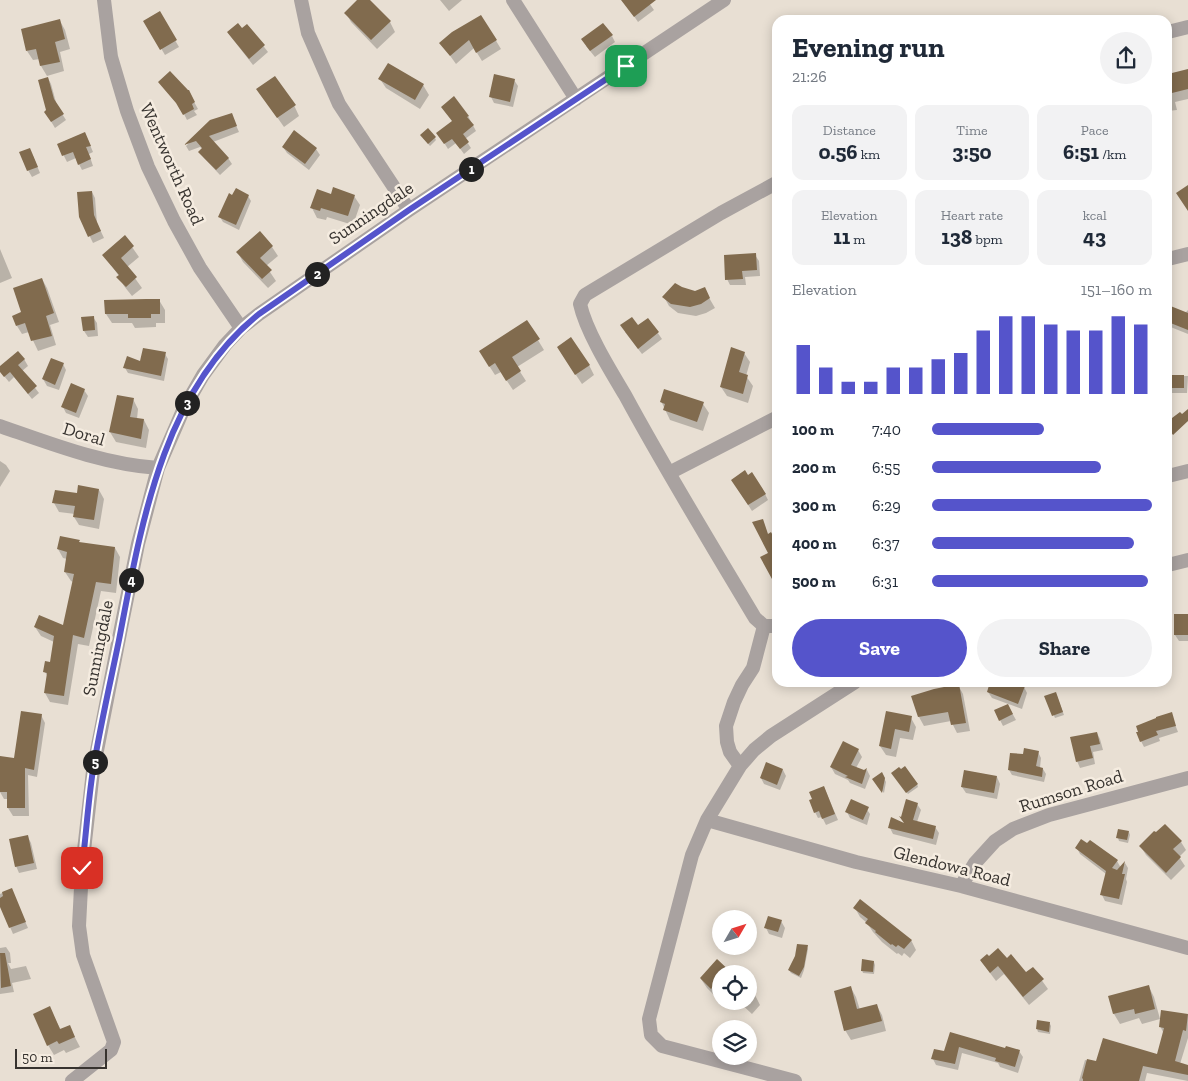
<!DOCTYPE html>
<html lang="en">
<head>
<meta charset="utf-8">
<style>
  :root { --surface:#fff; --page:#f2f2f3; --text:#1f2937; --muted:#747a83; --accent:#5554cb }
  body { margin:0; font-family:"Zilla Slab",serif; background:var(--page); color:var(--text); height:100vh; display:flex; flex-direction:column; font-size:19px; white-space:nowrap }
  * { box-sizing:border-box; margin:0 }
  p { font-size:16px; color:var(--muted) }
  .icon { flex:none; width:28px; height:28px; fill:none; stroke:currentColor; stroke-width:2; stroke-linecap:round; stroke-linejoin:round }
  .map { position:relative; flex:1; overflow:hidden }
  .details { position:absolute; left:772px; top:15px; width:400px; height:672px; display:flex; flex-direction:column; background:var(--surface); border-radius:15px; box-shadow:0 2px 12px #0003 }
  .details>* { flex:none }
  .needle { width:32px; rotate:51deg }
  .tools { position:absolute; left:712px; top:910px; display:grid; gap:10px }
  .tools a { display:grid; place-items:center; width:45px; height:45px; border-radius:50%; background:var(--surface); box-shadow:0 2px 12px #0003; font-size:25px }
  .scale { position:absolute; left:15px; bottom:12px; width:92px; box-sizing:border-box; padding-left:5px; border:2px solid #37332f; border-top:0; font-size:14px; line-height:18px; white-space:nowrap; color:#37332f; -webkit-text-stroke:4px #f5ece0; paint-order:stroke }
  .pin { position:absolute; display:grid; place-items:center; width:42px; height:42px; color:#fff; margin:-21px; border-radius:10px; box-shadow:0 2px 8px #0006 }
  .km { position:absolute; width:25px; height:25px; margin:-12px; border-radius:50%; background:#222; color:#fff; font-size:14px; line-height:25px; text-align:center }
  .round { display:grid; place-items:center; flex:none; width:52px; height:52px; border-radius:26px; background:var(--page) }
  .overview { display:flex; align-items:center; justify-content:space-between; height:85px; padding:0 20px }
  h1 { font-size:28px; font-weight:700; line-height:38px }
  .figures { display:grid; grid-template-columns:repeat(3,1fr); gap:8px; height:85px; padding:5px 20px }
  .figures div { display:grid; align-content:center; border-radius:12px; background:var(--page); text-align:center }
  .figures b { font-size:21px; font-weight:700 }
  .figures small { font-size:14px; font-weight:400 }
  .figures p { font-size:14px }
  .chart { height:140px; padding:10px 20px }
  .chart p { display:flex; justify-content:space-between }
  .chart svg { width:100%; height:90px; margin-top:5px; stroke:var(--accent); stroke-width:6 }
  .primary-button { display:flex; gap:10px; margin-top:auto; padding:10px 20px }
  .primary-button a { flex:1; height:58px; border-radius:30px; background:var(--accent); color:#fff; font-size:20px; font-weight:700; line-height:58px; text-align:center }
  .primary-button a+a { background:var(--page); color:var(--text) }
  ul { padding:0 20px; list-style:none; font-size:16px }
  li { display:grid; grid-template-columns:80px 60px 1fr; align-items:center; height:38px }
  li i { height:12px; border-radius:6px; background:var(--accent) }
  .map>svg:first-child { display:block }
  .shadow { fill:#0003 }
  .building { fill:#816b4e }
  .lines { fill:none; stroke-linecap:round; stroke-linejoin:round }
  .minor { stroke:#a9a2a0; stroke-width:14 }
  .route-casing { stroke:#fff; stroke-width:10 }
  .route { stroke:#5554cb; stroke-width:6 }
  .labels { text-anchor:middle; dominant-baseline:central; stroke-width:5; stroke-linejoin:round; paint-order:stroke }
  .street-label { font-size:18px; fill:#37332f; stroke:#f5ece0 }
</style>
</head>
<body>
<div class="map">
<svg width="1188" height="1081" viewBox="0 0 1188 1081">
  <rect width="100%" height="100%" fill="#e8dfd3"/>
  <path class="shadow" d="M359,0H368L390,22L395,32L377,49L351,22L346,13Z
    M440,0H462L449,11Z
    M623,0H647L654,10L638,22Z
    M159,13L179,47L165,55L145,21Z
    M481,16L501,49L482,61L474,48L456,64L441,43Z
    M60,21L65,30L70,49L60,52L64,71L47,76L41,66L40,59L33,60L27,51Z
    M247,25L268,52L253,65L228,33L242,30Z
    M612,36L615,42L595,57L586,46Z
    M1188,70V99L1175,102L1177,110L1168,111V75Z
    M48,78L51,84L57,106L66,120L55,128L49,118L47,111Z
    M380,79L423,85L429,95L420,109L386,88Z
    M514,80L518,86L513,107L494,103L491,97Z
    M159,82L188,91L198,109L194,111L197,115L187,120L181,108Z
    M258,90L293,103L299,116L284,127Z
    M231,114L239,132L213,142L228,158L232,164L220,175L204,158L200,152L203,149L200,147L189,151L186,146L211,121Z
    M468,116L476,131L465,139L471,148L464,154L456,143L448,149L438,133Z
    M294,132L316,149L320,155L309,170L287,153L283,147Z
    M85,133L93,152L89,154L93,166L82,170L76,158L67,162L58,144Z
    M423,138H435L436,140L430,146Z
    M33,156L40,173L32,177L28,170Z
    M92,192L95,198L97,223L104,238L93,243L80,216Z
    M248,196L251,201L239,230L223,222L220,217Z
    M332,196H354L360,205L353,225L327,217L326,220L317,218L312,208Z
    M775,225H778V244L776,241Z
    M260,233L272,247L278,256L266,266L276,281L268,288L243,262L238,253Z
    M125,237L139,257L127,267L142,288L132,296L124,286L119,276L104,255Z
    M0,249L12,278L0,283Z
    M755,255L759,261L760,276L745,277L746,285H730L727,279Z
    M42,279L47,288L59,322L50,325L56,345L38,351L29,332L22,334L17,326Z
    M704,289L715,308L706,313L696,316L678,313L669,306L664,297L695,292Z
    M159,300L165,310V323H156V327L135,328L132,323H112L106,314Z
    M1168,306L1185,313L1188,310V334L1168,326Z
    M93,317L97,323L98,336L88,337L84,331Z
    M648,319L662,339L642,354L625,332L638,327Z
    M527,322L544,350L517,367L526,381L513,390L501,372L495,375L486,361Z
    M778,346V362L772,353Z
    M744,353L750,362L746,376L753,386L748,403L727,396L721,387Z
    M165,354L168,359L164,381L128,373L125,368Z
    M564,357L589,365L594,375L582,384Z
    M24,359L28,366L22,371L39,393L32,399L14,377L9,382L0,371V368Z
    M1168,361L1172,376H1188L1187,393H1171L1168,387Z
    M63,364L66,370L59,390L47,386L43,379Z
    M84,390L88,396L79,418L66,413L63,407Z
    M118,396L133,399L138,409L137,419L144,420L149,430L146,448L116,442L110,432Z
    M661,401L703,404L709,413L703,431L670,420Z
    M0,461L6,465L10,471L0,487Z
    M748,477L765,494L768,500L752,511L736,486Z
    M99,490L104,499L99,529L79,525L74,517L75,514L59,512L54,503L78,494Z
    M79,542L80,543L115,548L120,557L116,593L101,591L89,646L78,644L68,705L50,702L45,693L48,677L45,672L51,664L54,642L41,636L35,627H64L73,582L71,581L65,572L67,559L63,558L58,549Z
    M1168,608L1171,618L1168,619Z
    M1188,615V641H1179L1175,635Z
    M958,685L963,694L970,731L957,733L951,721L924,726L919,717L912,697Z
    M1024,687L1027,693L1022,709L992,698L988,692Z
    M1057,696L1064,715L1055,718L1046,697Z
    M1011,711L1016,720L1003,726L1000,720Z
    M887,713L911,718L916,727L913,740L900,738L896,757L886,755L880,746Z
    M1171,714L1178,732L1159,738L1160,741L1144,747L1141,741Z
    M41,715L45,723L37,777L28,775L29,816H13L8,808V799H4L0,792V765L15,760Z
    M1097,733L1100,739L1103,750L1093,752L1095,764L1080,768L1077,761Z
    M858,750L862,757L856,768L864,771L867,770L870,776L865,789L850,783L848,780L835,774L831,767Z
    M1038,752L1041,758L1040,768L1043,769L1046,774L1044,782L1012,775L1009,770L1024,756Z
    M783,770L786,776L780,790L764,784L761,778Z
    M894,776L917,784L918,787L908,794Z
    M997,777L1000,784L997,799L966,793L962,787Z
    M884,778L886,782L884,793L875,782Z
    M824,787L838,820L826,825L822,817L818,818L815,812Z
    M917,804L921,810L917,822L935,827L939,833L936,845L893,834L890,828L906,825Z
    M866,808L870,814L867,825L850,818L847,812Z
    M1165,825L1181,842L1186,850L1179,857L1185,866L1171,880L1146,855L1141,847Z
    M1129,832L1130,835L1128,843L1119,841L1118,838Z
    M28,837L31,843L37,869L19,873L16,866Z
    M1077,848L1117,861L1121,868L1125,863L1128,868L1126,879L1127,882L1122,905L1105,901L1102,895L1106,874L1080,854Z
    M11,889L28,928L13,934L0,903V894Z
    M855,908L911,940L916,950L910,958L904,953L902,956L898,953L897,954L882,942L873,932L867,923L860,917Z
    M781,921L785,928L782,938L769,934L766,928Z
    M6,947L10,953L11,963H8L11,969L26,966L31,979L12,983L14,992L0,994V948Z
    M807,947L808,949L804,970L801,978L791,973L789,970Z
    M1006,960L1026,974L1033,968L1048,989L1029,1005L1004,974L996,981L981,961Z
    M717,961L721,974V993L717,998L707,988L701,979Z
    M874,962L875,965L874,974L863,973L862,970Z
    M1149,987L1154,997L1160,1019L1142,1024L1139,1018L1120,1024L1114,1014L1110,997Z
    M851,988L856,997L860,1010L877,1006L882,1015L886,1031L851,1040L845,1030Z
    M749,990L755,995L760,1005L752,1014L738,1001H749Z
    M49,1008L61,1030L69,1026L80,1047L66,1053L64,1050L54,1055L48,1045Z
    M1162,1011L1188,1015V1038L1180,1064L1188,1066V1081L1147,1073L1145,1081H1079L1085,1060L1097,1063L1158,1056L1164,1034L1160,1026Z
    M1038,1021L1050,1024L1051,1026L1050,1034L1038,1032L1037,1029Z
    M951,1033L1006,1049L1019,1051L1023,1057L1018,1073L1000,1067L998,1063L962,1053L958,1070L936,1065L933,1059L945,1053Z"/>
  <path class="building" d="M357,0H370L391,21L371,40L344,13Z
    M621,0H656L634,17Z
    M160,11L177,40L160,50L143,21Z
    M481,15L497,40L476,53L469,40L450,56L439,43L452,32Z
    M60,19L65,39L55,42L60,62L40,66L36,49L26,51L21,29Z
    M238,23L242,28L247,24L265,45L249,59L227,32Z
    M603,23L613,35L590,51L581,39Z
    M388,63L424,84L415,100L378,79Z
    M1188,69V89L1168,94V74Z
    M170,71L188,90H189L195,102L192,104L194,109L183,115L176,103L158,82Z
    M494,74L515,79L510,102L489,97Z
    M275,76L296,105L277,118L256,89Z
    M48,77L54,99L64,114L51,122L44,112L46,110L38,80Z
    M454,96L469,116L467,117L474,125L463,134L469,142L460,149L452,139L444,144L436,133L452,121L441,107Z
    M232,113L237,126L209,136L229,158L216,170L198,152L202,148L196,141L184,145L210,120Z
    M428,128L436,137L428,144L420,135Z
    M294,130L317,148L305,164L282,147Z
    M85,132L91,146L86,147L91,159L78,165L73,152L62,156L57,144Z
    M30,148L38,167L27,171L19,152Z
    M1188,185V211L1176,193Z
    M333,187L355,195L348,216L321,208L320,211L310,208L317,189L331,194Z
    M236,188L249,195L236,225L218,217L229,193L232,195Z
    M92,191L94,215L101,231L88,237L79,217L77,192Z
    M260,231L273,246L260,258L272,270L262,279L236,252Z
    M125,235L134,246L121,258L137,277L126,287L116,277L119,275L102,255Z
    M756,253L757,270L742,271L743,279L725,280L724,255Z
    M42,278L54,313L46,316L52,336L31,341L25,323L16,326L12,316L21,312L13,288Z
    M675,283L682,287L695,291L705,287L710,298L701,304L690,307L671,304L662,297Z
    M146,299H160V314H151V318H128V314H105L104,300Z
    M1168,305L1188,313V330L1168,322Z
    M94,316L95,330L83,331L81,317Z
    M632,317L638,325L648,318L659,332L638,349L620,325Z
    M527,320L540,339L512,357L521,371L506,381L495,363L489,367L479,351Z
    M571,337L590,365L575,375L557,347Z
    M731,347L745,352L739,372L748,375L743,394L720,387Z
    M143,348L166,352L161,376L123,368L127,356L140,361Z
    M18,351L25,359L18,365L37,386L28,394L10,372L4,377L0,372V366Z
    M51,358L64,363L55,385L42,379Z
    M1168,375H1184V388H1168Z
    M71,383L85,389L76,413L61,407Z
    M664,389L704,402L697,422L663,410L665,404L660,402Z
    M117,395L134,398L130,417L144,419L141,439L109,432Z
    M1188,409V421L1173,435L1168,428V421L1180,412L1182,414Z
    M745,470L748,475L752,472L766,494L748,505L731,480Z
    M78,485L99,489L94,520L73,517L75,506L52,503L55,490L77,493Z
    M763,519L768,534L771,532L778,545V590L760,557L768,553L752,522Z
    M60,536L80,540L79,542L115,547L111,584L96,582L84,638L73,635L64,696L44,693L47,673L43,672L45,661L50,662L54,636L34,627L39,615L63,625L74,574L64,572L67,552L57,549Z
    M1174,614H1188V635H1174Z
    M990,682H1016L1025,686L1018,704L987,692Z
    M959,684L966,723L951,725L948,712L918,717L911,696L934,689Z
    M1056,692L1063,712L1052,716L1044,696Z
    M1008,704L1013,714L999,721L994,710Z
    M21,711L42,714L34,770L25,768V808H7V792H0V756L14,758Z
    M886,711L912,716L909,732L895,729L891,749L879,746Z
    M1172,712L1176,726L1156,731L1158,735L1140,742L1136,732H1138L1136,726L1156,718V717Z
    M1097,732L1100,744L1090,746L1093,758L1076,762L1070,737Z
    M843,741L859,749L851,765L864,770L867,768L862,784L845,777L848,776L830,767Z
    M1024,748L1039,751L1036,766L1043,768L1042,777L1008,770L1010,753L1023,754Z
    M766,762L783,769L777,785L760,778Z
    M905,766L918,784L906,793L891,773L899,767L901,769Z
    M964,770L997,776L994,793L961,787Z
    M882,772L885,778L882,793L872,779Z
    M824,786L835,814L822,819L819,811L814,813L809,800L812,799L809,792Z
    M851,799L869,807L863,820L845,812Z
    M906,799L918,803L913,820L936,826L933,839L888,828L891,817L904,823L899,816L901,817Z
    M1165,824L1182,841L1173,849L1181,857L1166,873L1139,846L1154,831L1156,832Z
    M1118,829L1129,831L1127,840L1116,838Z
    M28,835L34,863L15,867L9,839Z
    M1081,839L1087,843L1090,840L1118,860L1112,868L1117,870L1125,861L1122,874H1125L1119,899L1100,895L1106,871L1075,848Z
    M12,888L26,922L9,928L0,907V898L3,896L2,892Z
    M860,899L912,940L904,949L898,945L896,947L892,944L891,945L875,932L876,931L865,923L868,919L853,908Z
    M768,916L782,920L778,932L764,928Z
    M797,944L808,945L804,967L799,976L788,970L795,956Z
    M998,948L1007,958L1011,954L1026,972L1033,967L1044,979L1023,997L998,966L990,973L980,960L987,954L989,956Z
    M0,953H5L11,986L1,988Z
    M717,959L733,974H721V978L711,989L700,978Z
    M862,959L874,961L873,972L861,971Z
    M1149,985L1155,1009L1135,1014L1134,1009L1113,1014L1108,996Z
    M851,986L857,1009L877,1004L882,1021L844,1031L834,991Z
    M50,1006L60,1029L70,1025L75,1037L59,1044L57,1041L47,1046L33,1014Z
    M1161,1010L1188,1014L1186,1031L1183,1030L1175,1061L1188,1065V1075L1143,1066L1139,1081H1083V1079L1082,1078L1087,1059L1096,1061L1103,1038L1157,1054L1164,1028L1159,1027Z
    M1037,1020L1050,1022L1049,1032L1036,1029Z
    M950,1032L1005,1048L1006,1046L1020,1050L1015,1067L995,1061L996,1058L959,1047L955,1064L931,1059L934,1049L944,1051Z"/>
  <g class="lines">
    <path class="minor" d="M104,0L111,57L127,111L148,167L174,221L200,268L241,328
      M301,0L308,33L339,104L409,210
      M513,0L576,99
      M1168,32L1188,27
      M1168,259L1188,254
      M0,426C52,444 103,464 158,468
      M669,473L778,417
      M1168,476L1188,471
      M1168,565L1188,560
      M764,626L755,618C711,544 666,471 625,395C610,370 586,331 580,304L585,295L721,213L778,182
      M764,626H778
      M740,766L730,752L727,742L726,726L734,702L742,685L753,668L764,626
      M707,820L856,862L961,886L1188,948
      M961,886L975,863L995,841L1013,829L1049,815L1188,778
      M72,1081L111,1050L114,1042L83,955L79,926L82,868L93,771L122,623L138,544L158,468L184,408L203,375L225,345L241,328L259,314L409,210L724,0
      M795,1081L662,1046L651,1035L649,1019L692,855L707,820L740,766L754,750L771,736L855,682"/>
  </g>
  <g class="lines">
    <g class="route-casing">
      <path id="route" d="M82,868C86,836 88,802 93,770C100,727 110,684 119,640C141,526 162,392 259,314L409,210L626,66"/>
    </g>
    <use href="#route" class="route"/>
  </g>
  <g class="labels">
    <g class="street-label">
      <text transform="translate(172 164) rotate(66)">Wentworth Road</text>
      <text transform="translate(371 213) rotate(-34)">Sunningdale</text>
      <text transform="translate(84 434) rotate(17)">Doral</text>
      <text transform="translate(98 648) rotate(-79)">Sunningdale</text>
      <text transform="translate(1071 791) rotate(-17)">Rumson Road</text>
      <text transform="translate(952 866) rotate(14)">Glendowa Road</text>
    </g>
  </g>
</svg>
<div class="tools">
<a><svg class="needle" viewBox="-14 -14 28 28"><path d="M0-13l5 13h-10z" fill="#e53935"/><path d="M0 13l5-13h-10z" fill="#747a83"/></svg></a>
<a><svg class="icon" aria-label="locate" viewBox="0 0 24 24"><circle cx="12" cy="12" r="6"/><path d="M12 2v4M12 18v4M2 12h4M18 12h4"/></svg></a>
<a><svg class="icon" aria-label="layers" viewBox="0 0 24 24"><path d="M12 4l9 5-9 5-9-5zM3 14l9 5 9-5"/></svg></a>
</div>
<div class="scale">50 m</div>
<div class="pin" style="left:626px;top:66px;background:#1e9e55"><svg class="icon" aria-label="arrive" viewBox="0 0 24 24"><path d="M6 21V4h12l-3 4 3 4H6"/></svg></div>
<div class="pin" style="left:82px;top:868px;background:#d93025"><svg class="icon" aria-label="check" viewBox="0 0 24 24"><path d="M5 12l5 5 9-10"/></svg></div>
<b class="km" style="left:471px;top:169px">1</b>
<b class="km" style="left:317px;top:274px">2</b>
<b class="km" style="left:187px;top:403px">3</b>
<b class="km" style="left:131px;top:580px">4</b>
<b class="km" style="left:95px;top:762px">5</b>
<section class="details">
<div class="overview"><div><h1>Evening run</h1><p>21:26</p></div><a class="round"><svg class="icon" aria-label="share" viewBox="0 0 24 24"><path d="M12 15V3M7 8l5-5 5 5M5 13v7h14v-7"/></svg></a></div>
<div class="figures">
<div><p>Distance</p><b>0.56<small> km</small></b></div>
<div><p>Time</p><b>3:50</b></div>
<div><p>Pace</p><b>6:51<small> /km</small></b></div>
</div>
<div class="figures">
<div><p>Elevation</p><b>11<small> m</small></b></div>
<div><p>Heart rate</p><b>138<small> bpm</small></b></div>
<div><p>kcal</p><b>43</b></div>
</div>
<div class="chart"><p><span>Elevation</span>151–160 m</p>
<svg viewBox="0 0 160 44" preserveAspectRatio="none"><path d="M5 44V20M15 44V31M25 44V38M35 44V38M45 44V31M55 44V31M65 44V27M75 44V24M85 44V13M95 44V6M105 44V6M115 44V10M125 44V13M135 44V13M145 44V6M155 44V10"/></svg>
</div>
<ul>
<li><b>100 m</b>7:40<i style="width:51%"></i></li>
<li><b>200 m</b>6:55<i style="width:77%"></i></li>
<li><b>300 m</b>6:29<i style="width:100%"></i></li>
<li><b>400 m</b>6:37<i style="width:92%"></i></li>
<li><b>500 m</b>6:31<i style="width:98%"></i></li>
</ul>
<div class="primary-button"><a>Save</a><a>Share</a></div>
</section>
</div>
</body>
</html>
